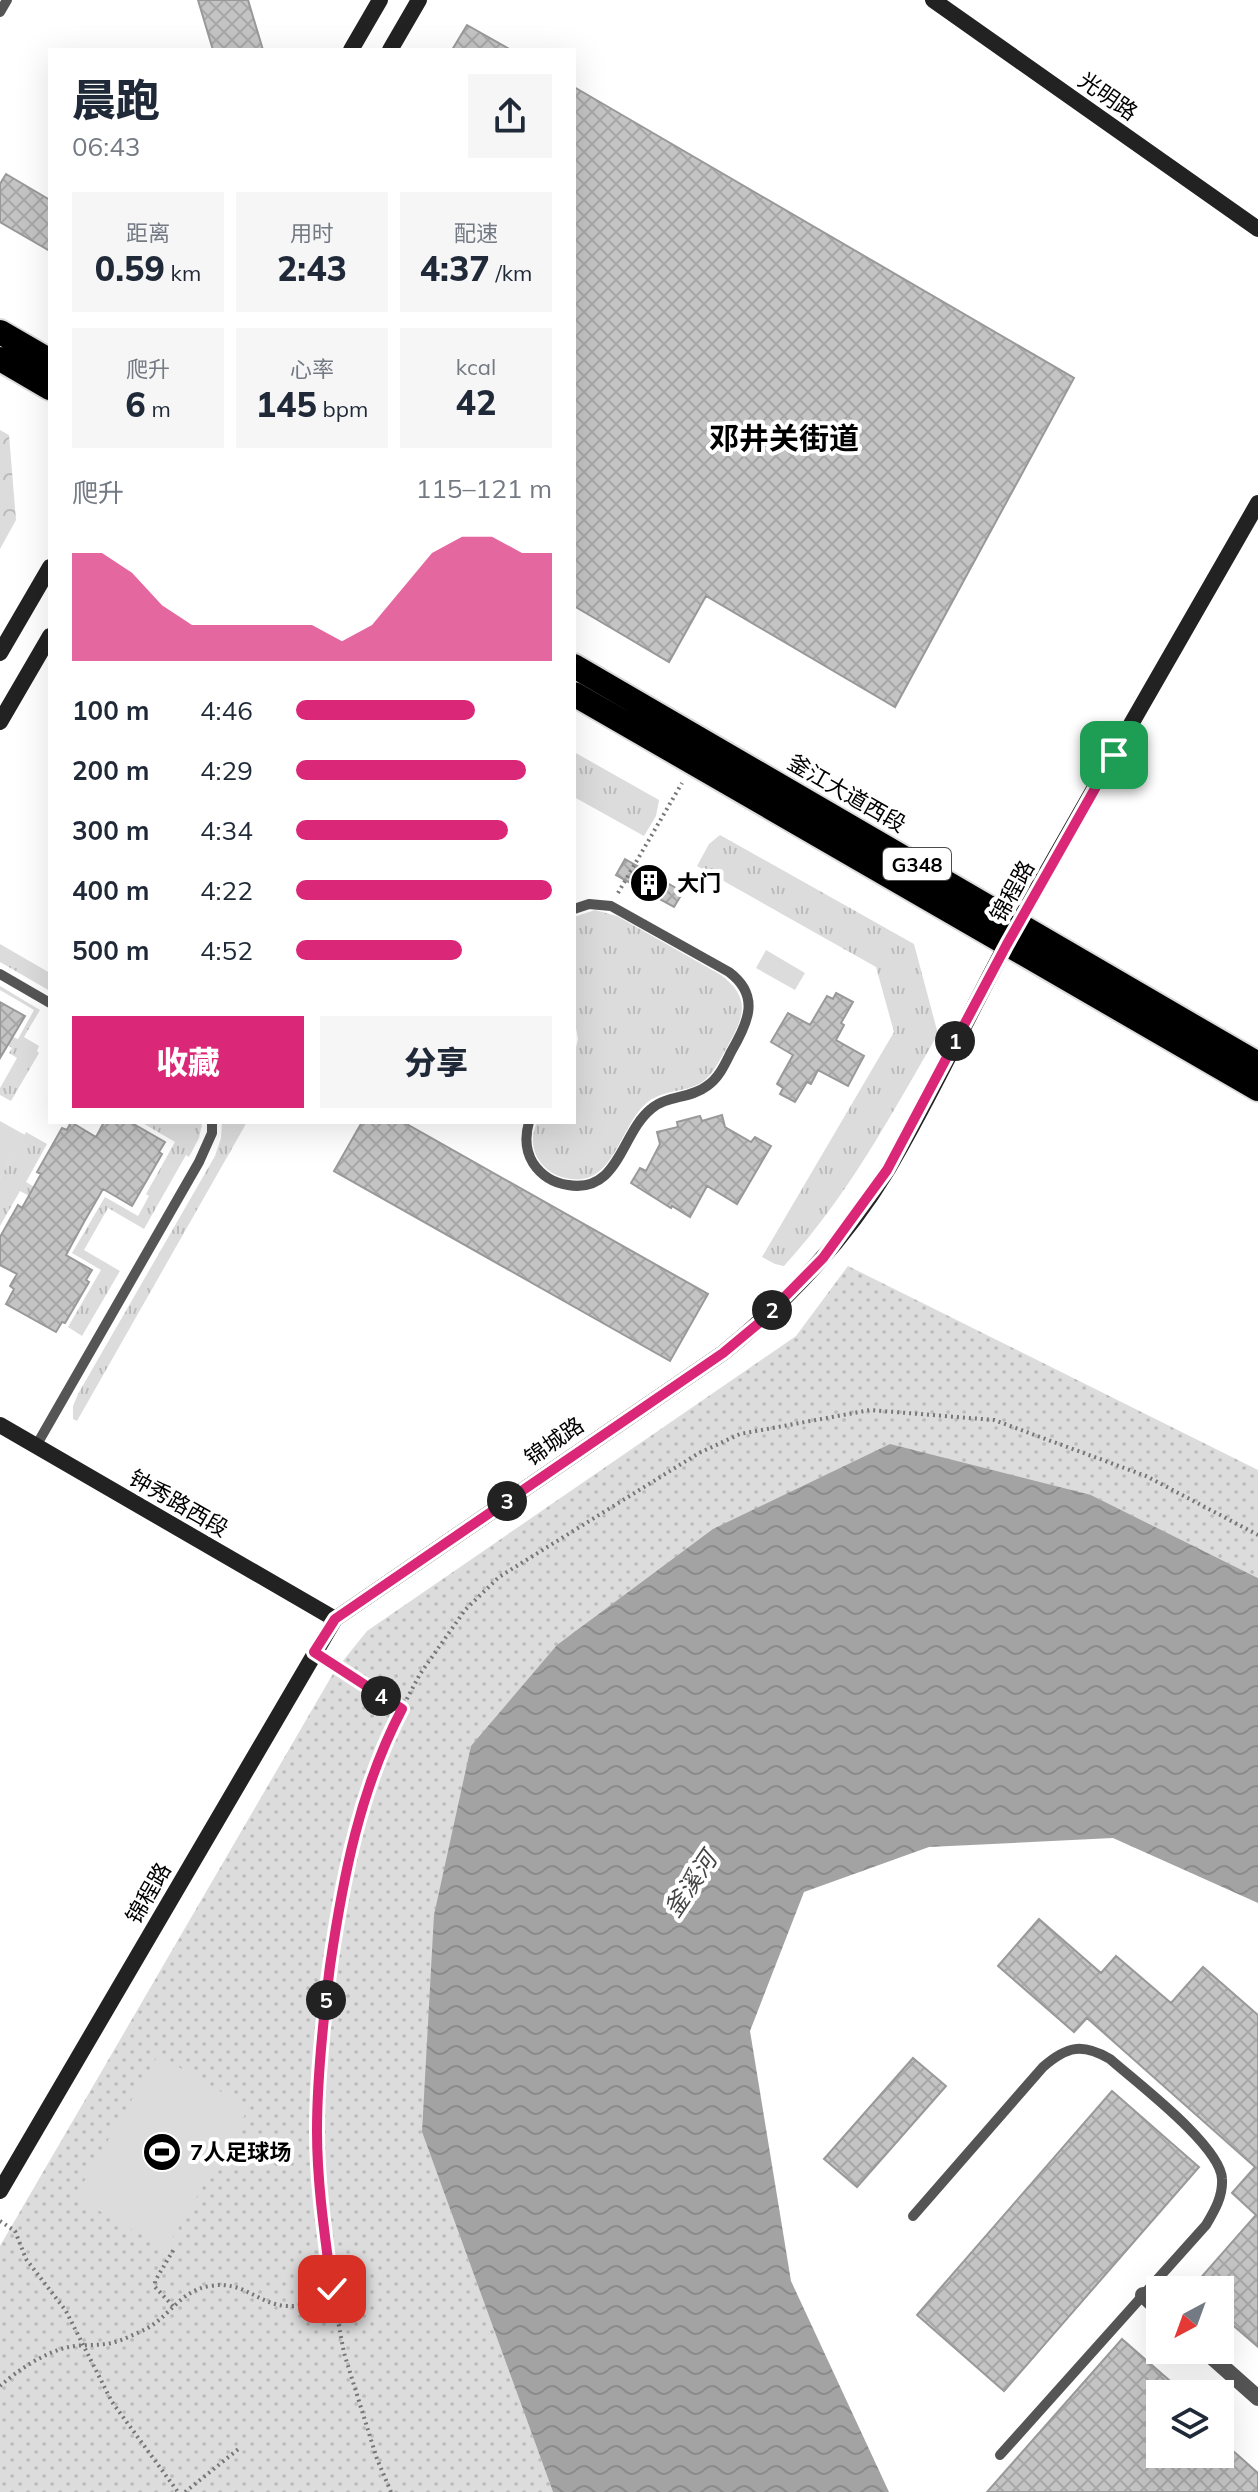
<!DOCTYPE html>
<html lang="zh">
<head>
<meta charset="utf-8">
<style>
  :root { --surface:#fff; --page:#f6f6f7; --text:#1f2937; --muted:#747a83; --accent:#db2777 }
  body { margin:0; font-family:Mulish,"Noto Sans SC",sans-serif; background:var(--page); color:var(--text); height:100vh; display:flex; flex-direction:column; font-size:30px; white-space:nowrap }
  * { box-sizing:border-box; margin:0 }
  p { font-size:26px; color:var(--muted) }
  .icon { flex:none; width:44px; height:44px; fill:none; stroke:currentColor; stroke-width:2; stroke-linecap:round; stroke-linejoin:round }
  .map { position:relative; flex:1; overflow:hidden }
  .panel { position:absolute; left:48px; top:48px; width:528px; height:1076px; display:flex; flex-direction:column; background:var(--surface); border-radius:0px; box-shadow:0 8px 32px #0002 }
  .panel>* { flex:none }
  .needle { width:52px; rotate:221deg }
  .buttons { position:absolute; left:1146px; top:2276px; display:grid; gap:16px }
  .buttons a { display:grid; place-items:center; width:88px; height:88px; border-radius:0px; background:var(--surface); box-shadow:0 8px 32px #0002; font-size:40px }
  .pin { position:absolute; display:grid; place-items:center; width:68px; height:68px; color:#fff; margin:-34px; border-radius:16px; box-shadow:0 4px 12px #0006 }
  .km { position:absolute; width:40px; height:40px; margin:-20px; border-radius:50%; background:#222; color:#fff; font-size:22px; line-height:40px; text-align:center }
  .round { display:grid; place-items:center; flex:none; width:84px; height:84px; border-radius:0px; background:var(--page) }
  .head { display:flex; align-items:center; justify-content:space-between; height:136px; padding:0 24px }
  h1 { font-size:44px; font-weight:800; line-height:60px }
  .figures { display:grid; grid-template-columns:repeat(3,1fr); gap:12px; height:136px; padding:8px 24px }
  .figures div { display:grid; align-content:center; border-radius:0px; background:var(--page); text-align:center }
  .figures b { font-size:34px; font-weight:800 }
  .figures small { font-size:22px; font-weight:400 }
  .figures p { font-size:22px }
  .chart { height:224px; padding:16px 24px }
  .chart p { display:flex; justify-content:space-between }
  .chart svg { width:100%; height:144px; margin-top:8px; fill:var(--accent); opacity:.7 }
  .button { display:flex; gap:16px; margin-top:auto; padding:16px 24px }
  .button a { flex:1; height:92px; border-radius:0px; background:var(--accent); color:#fff; font-size:32px; font-weight:800; line-height:92px; text-align:center }
  .button a+a { background:var(--page); color:var(--text) }
  ul { padding:0 24px; list-style:none; font-size:26px }
  li { display:grid; grid-template-columns:128px 96px 1fr; align-items:center; height:60px }
  li i { height:20px; border-radius:10px; background:var(--accent) }
  .map>svg:first-child { display:block }
  .grass { fill:url(#grass-tufts) }
  .forest { fill:url(#forest-crowns) }
  .park { fill:url(#park-dots) }
  .pitch { fill:#dcdcdc }
  .water { fill:url(#water-waves) }
  .building { fill:url(#building-cross-hatch); stroke:#999; stroke-width:2 }
  .lines { fill:none; stroke-linecap:round; stroke-linejoin:round }
  .highway-casing { stroke:#dbdbdb; stroke-width:28 }
  .path { stroke:#777; stroke-width:4; stroke-dasharray:2 4; stroke-linecap:butt }
  .lane { stroke:#555; stroke-width:10 }
  .street { stroke:#555; stroke-width:16 }
  .secondary { stroke:#222; stroke-width:16 }
  .highway { stroke:#000; stroke-width:24 }
  .route-casing { stroke:#fff; stroke-width:16 }
  .route { stroke:#db2777; stroke-width:10 }
  .labels { text-anchor:middle; dominant-baseline:central; stroke-width:8; stroke-linejoin:round; paint-order:stroke }
  .shield { fill:#fff; stroke:#4c4c4c; stroke-width:2 }
  .shield-label { font-size:20px; font-weight:bold; fill:#000 }
  .street-label { font-size:22px; fill:#000; stroke:#fff }
  .poi-label { font-size:22px; font-weight:bold; fill:#000; stroke:#fff; text-anchor:start }
  .water-label { font-size:24px; font-style:italic; fill:#444; stroke:#fff }
  .district-label { font-size:30px; font-weight:bold; fill:#000; stroke:#fff }
</style>
</head>
<body>
<div class="map">
<svg width="1258" height="2492" viewBox="0 0 1258 2492">
  <defs>
    <pattern id="grass-tufts" width="24" height="20" patternUnits="userSpaceOnUse" patternTransform="scale(2)"><rect width="24" height="20" fill="#dcdcdc"/><path d="M3 7l-1-3M5 7V3M7 7l1-3M15 17l-1-3M17 17v-4M19 17l1-3" fill="none" stroke="#bbb"/></pattern>
    <pattern id="forest-crowns" width="20" height="18" patternUnits="userSpaceOnUse" patternTransform="scale(2)"><rect width="20" height="18" fill="#dcdcdc"/><path d="M2 6a3 3 0 1 1 6 0M12 15a3 3 0 1 1 6 0" fill="none" stroke="#bbb"/></pattern>
    <pattern id="park-dots" width="8" height="8" patternUnits="userSpaceOnUse" patternTransform="scale(2)"><rect width="8" height="8" fill="#dcdcdc"/><path d="M2 2h.1M6 6h.1" fill="none" stroke="#bbb" stroke-width="1.8" stroke-linecap="round"/></pattern>
    <pattern id="water-waves" width="16" height="10" patternUnits="userSpaceOnUse" patternTransform="scale(2)"><rect width="16" height="10" fill="#a3a3a3"/><path d="M0 5q4-4 8 0t8 0" fill="none" stroke="#8b8b8b"/></pattern>
    <pattern id="building-cross-hatch" width="8" height="8" patternUnits="userSpaceOnUse" patternTransform="scale(2)"><rect width="8" height="8" fill="#c4c4c4"/><path d="M0 0l8 8M0 8l8-8" fill="none" stroke="#a7a7a7"/></pattern>
  </defs>
  <rect width="100%" height="100%" fill="#fff"/>
  <path class="grass" d="M574,752L659,800L656,816L644,836L574,797Z
    M720,835L914,944L938,1034C891,1115 848,1196 784,1266L775,1264L762,1257L894,1032L876,967L697,866L709,844Z
    M595,910L617,916L721,975C753,999 743,1019 726,1049C719,1061 713,1075 701,1083C685,1092 665,1090 649,1101C619,1123 615,1190 566,1178C554,1176 543,1168 537,1157C531,1145 532,1134 537,1122H574V1056L578,1039L574,1017V917Z
    M0,944L50,973V991L0,962Z
    M0,986L40,1010L24,1037L39,1046L37,1051L39,1053L11,1101L0,1095V1088L17,1058L9,1053L12,1048L6,1044L11,1036L18,1039L34,1010L0,990Z
    M141,1122H202V1124L199,1138L189,1157L186,1155L144,1229L108,1208L84,1250L120,1271L82,1336L68,1327L101,1270L72,1253L105,1197L138,1216L149,1196L146,1194L175,1142Z
    M222,1122H247L77,1421L73,1419V1406L78,1394L215,1156L221,1138Z
    M26,1132L47,1144L26,1182L60,1202L55,1210L20,1191L0,1226V1178Z"/>
  <path class="forest" d="M0,430L9,435L16,520L0,549Z"/>
  <path class="park" d="M848,1266L1258,1470V1578L1091,1495L422,2132L553,2492H0V2246L334,1672L367,1631L796,1336Z"/>
  <path class="pitch" d="M766,950L805,973L795,990L756,968Z
    M0,1121L25,1135L0,1178Z
    M158,2055L249,2108L166,2249L75,2197Z"/>
  <path class="water" d="M890,1444L1091,1495L1258,1578V1903L1113,1838L929,1847L804,1892L750,2031L791,2281L889,2492H553L422,2132L434,1915L471,1746L557,1645L713,1529Z"/>
  <path class="building" d="M198,0H248L263,50H213Z
    M467,25L511,50H452Z
    M574,87L1074,378L895,707L706,596L669,662L574,606Z
    M6,174L50,200V251L0,222V184Z
    M625,859L683,892L674,907L616,875Z
    M836,993L853,1002L841,1023L844,1025L836,1040L864,1056L848,1086L818,1070L811,1084L807,1082L795,1102L780,1094L783,1088L777,1084L793,1055L771,1042L788,1013L810,1025L827,996L833,999Z
    M0,1002L25,1016L0,1058Z
    M722,1115L725,1127L751,1142L755,1137L771,1146L737,1204L707,1186L690,1217L672,1206L671,1208L631,1183L640,1168L646,1171L660,1144L657,1132L678,1127L677,1122L700,1116L702,1121Z
    M71,1122L96,1137L104,1122H130L165,1142L159,1152L162,1154L132,1206L103,1189L84,1222L66,1255L92,1270L86,1280L89,1282L65,1323L62,1322L56,1332L6,1304L14,1289L10,1286L17,1274L0,1265V1237L18,1205L22,1208L41,1174L37,1172L62,1128L67,1130Z
    M362,1122H403L708,1294L670,1361L334,1171Z
    M1039,1919L1101,1973L1116,1956L1171,2003L1203,1967L1258,2015V2347L1220,2314V2290H1190L1256,2215L1232,2193L1255,2167L1087,2018L1074,2032L998,1966Z
    M913,2058L946,2086L857,2187L824,2159Z
    M1112,2091L1199,2167L1004,2391L917,2315Z
    M1122,2339L1185,2394H1160V2454H1220V2446L1223,2442L1258,2473V2492H987Z"/>
  <g class="lines">
    <g class="highway-casing">
      <path id="highway" d="M0,332L50,361
        M0,359L50,388
        M574,666L1258,1064
        M574,694L1258,1089"/>
    </g>
    <path class="path" d="M618,893L682,783
      M330,1662L402,1709
      M0,2221L15,2231L26,2259L66,2311L112,2402L178,2492
      M173,2306L155,2287V2281L174,2249
      M0,2386C18,2370 45,2352 69,2347C83,2344 98,2346 112,2343C123,2340 135,2334 146,2329C170,2316 181,2290 210,2286C243,2280 258,2304 286,2306C302,2307 318,2300 333,2295
      M185,2492L241,2447
      M391,2492L377,2459L344,2353L332,2289L322,2209L317,2132L321,2039L339,1906L356,1823L382,1746L420,1674L465,1610L499,1577L699,1453L740,1434L870,1410L994,1420L1146,1476L1258,1535"/>
    <path class="lane" d="M0,12L7,0
      M0,974L50,1003
      M529,1122C525,1136 525,1150 533,1163C541,1175 553,1183 568,1185C619,1194 621,1133 651,1109C667,1095 690,1099 707,1086C719,1078 725,1064 731,1052C748,1023 761,996 729,972L611,906L589,904L574,909
      M36,1446L199,1162L212,1133V1122
      M913,2216L1043,2067C1067,2046 1082,2043 1110,2059C1136,2082 1221,2146 1222,2179C1223,2196 1215,2210 1206,2225L1000,2455"/>
    <path class="street" d="M1143,2295L1160,2311
      M1204,2350L1258,2398"/>
    <path class="secondary" d="M933,0L1258,229
      M351,50L380,0
      M390,50L419,0
      M0,653L50,567
      M0,722L50,636
      M0,1425L335,1619
      M0,2191L335,1619L723,1353C787,1301 845,1240 888,1169C935,1090 973,1004 1018,923C1097,782 1178,643 1258,503"/>
    <use href="#highway" class="highway"/>
  </g>
  <g class="lines">
    <g class="route-casing">
      <path id="route" d="M332,2289C325,2237 317,2184 317,2131C317,2076 323,2021 330,1966C343,1877 360,1789 402,1709L314,1652L335,1619L723,1353L759,1323L823,1258L887,1170L1007,944L1114,755"/>
    </g>
    <use href="#route" class="route"/>
  </g>
  <defs>
    <g id="building-disc" transform="scale(2)"><circle r="9.5" fill="#000" stroke="#fff"/><path d="M-4-6H4V6H1V3H-1V6H-4ZM-2.5-4.3h1.7v1.8h-1.7ZM.8-4.3h1.7v1.8H.8ZM-2.5-1h1.7V.8h-1.7ZM.8-1h1.7V.8H.8Z" fill="#fff"/></g>
    <g id="stadium-disc" transform="scale(2)"><circle r="9.5" fill="#000" stroke="#fff"/><path d="M0-5a6.5 5 0 1 0 0 10a6.5 5 0 1 0 0-10ZM-3.5-1.8h7v3.6h-7Z" fill="#fff"/></g>
  </defs>
  <g fill-rule="evenodd">
    <use href="#building-disc" x="649" y="883"/>
    <use href="#stadium-disc" x="162" y="2152"/>
  </g>
  <g class="labels">
    <rect class="shield" x="883" y="848" width="68" height="32" rx="6"/>
    <g class="shield-label">
      <text x="917" y="864">G348</text>
    </g>
    <g class="street-label">
      <text transform="translate(1108 96) rotate(35)">光明路</text>
      <text transform="translate(847 793) rotate(30)">釜江大道西段</text>
      <text transform="translate(1012 891) rotate(-61)">锦程路</text>
      <text transform="translate(554 1441) rotate(-35)">锦城路</text>
      <text transform="translate(179 1503) rotate(30)">钟秀路西段</text>
      <text transform="translate(148 1893) rotate(-60)">锦程路</text>
    </g>
    <g class="poi-label">
      <text x="677" y="883">大门</text>
      <text x="190" y="2152">7人足球场</text>
    </g>
    <g class="water-label">
      <text transform="translate(690 1884) rotate(-56)">釜溪河</text>
    </g>
    <g class="district-label">
      <text x="784" y="438">邓井关街道</text>
    </g>
  </g>
</svg>
<div class="buttons">
<a><svg class="needle" viewBox="-14 -14 28 28"><path d="M0-13l5 13h-10z" fill="#e53935"/><path d="M0 13l5-13h-10z" fill="#747a83"/></svg></a>
<a><svg class="icon" aria-label="layers" viewBox="0 0 24 24"><path d="M12 4l9 5-9 5-9-5zM3 14l9 5 9-5"/></svg></a>
</div>
<div class="pin" style="left:1114px;top:755px;background:#1e9e55"><svg class="icon" aria-label="arrive" viewBox="0 0 24 24"><path d="M6 21V4h12l-3 4 3 4H6"/></svg></div>
<div class="pin" style="left:332px;top:2289px;background:#d93025"><svg class="icon" aria-label="check" viewBox="0 0 24 24"><path d="M5 12l5 5 9-10"/></svg></div>
<b class="km" style="left:955px;top:1041px">1</b>
<b class="km" style="left:772px;top:1310px">2</b>
<b class="km" style="left:507px;top:1501px">3</b>
<b class="km" style="left:381px;top:1696px">4</b>
<b class="km" style="left:326px;top:2000px">5</b>
<section class="panel">
<div class="head"><div><h1>晨跑</h1><p>06:43</p></div><a class="round"><svg class="icon" aria-label="share" viewBox="0 0 24 24"><path d="M12 15V3M7 8l5-5 5 5M5 13v7h14v-7"/></svg></a></div>
<div class="figures">
<div><p>距离</p><b>0.59<small> km</small></b></div>
<div><p>用时</p><b>2:43</b></div>
<div><p>配速</p><b>4:37<small> /km</small></b></div>
</div>
<div class="figures">
<div><p>爬升</p><b>6<small> m</small></b></div>
<div><p>心率</p><b>145<small> bpm</small></b></div>
<div><p>kcal</p><b>42</b></div>
</div>
<div class="chart"><p><span>爬升</span>115–121 m</p>
<svg viewBox="0 0 160 44" preserveAspectRatio="none"><path d="M0 44V11L10 11L20 17L30 27L40 33L50 33L60 33L70 33L80 33L90 38L100 33L110 22L120 11L130 6L140 6L150 11L160 11V44z"/></svg>
</div>
<ul>
<li><b>100 m</b>4:46<i style="width:70%"></i></li>
<li><b>200 m</b>4:29<i style="width:90%"></i></li>
<li><b>300 m</b>4:34<i style="width:83%"></i></li>
<li><b>400 m</b>4:22<i style="width:100%"></i></li>
<li><b>500 m</b>4:52<i style="width:65%"></i></li>
</ul>
<div class="button"><a>收藏</a><a>分享</a></div>
</section>
</div>
</body>
</html>
